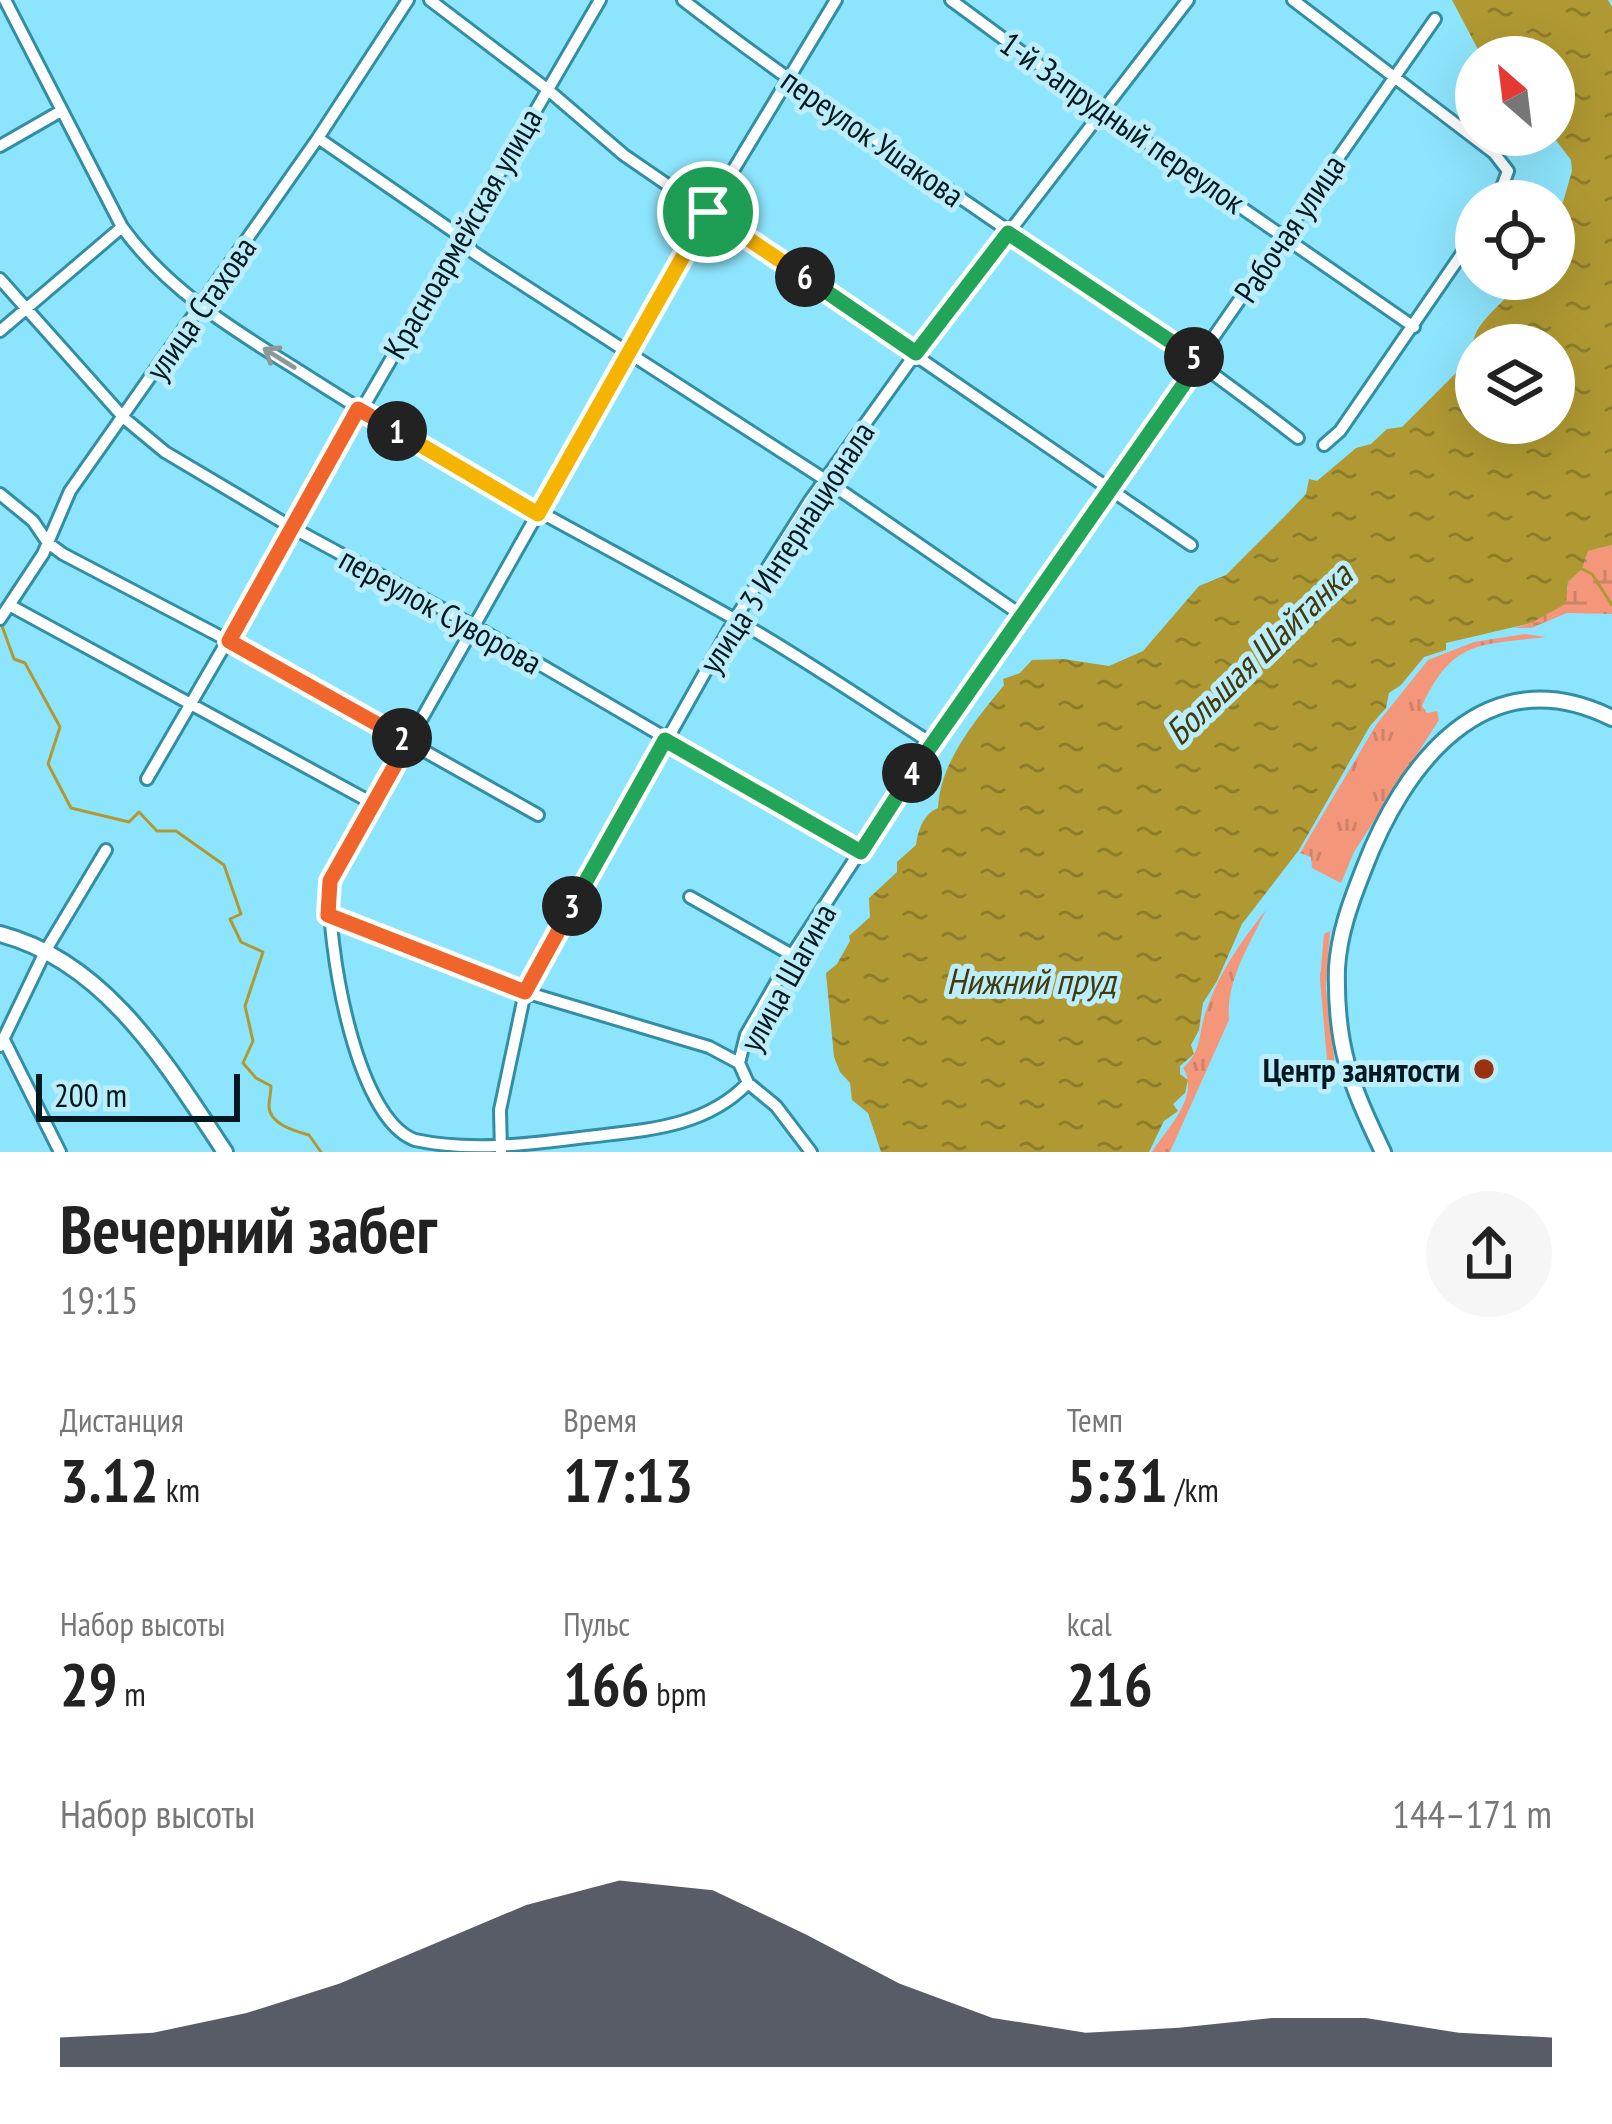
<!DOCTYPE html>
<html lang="ru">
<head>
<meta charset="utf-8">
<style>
  :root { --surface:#fff; --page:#f6f6f6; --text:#222; --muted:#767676; --accent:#111827 }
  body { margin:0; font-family:"PT Sans Narrow",sans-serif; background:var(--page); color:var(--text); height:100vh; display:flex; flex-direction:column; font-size:45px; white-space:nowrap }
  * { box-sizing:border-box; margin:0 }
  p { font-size:39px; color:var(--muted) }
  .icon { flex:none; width:66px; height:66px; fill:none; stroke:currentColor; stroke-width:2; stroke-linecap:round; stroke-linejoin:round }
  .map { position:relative; height:1152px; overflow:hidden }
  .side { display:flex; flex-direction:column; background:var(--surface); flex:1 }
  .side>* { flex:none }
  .needle { width:78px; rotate:332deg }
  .controls { position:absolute; left:1455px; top:36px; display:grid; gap:24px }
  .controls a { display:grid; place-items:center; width:120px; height:120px; border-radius:50%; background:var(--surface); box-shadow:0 12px 48px #0002; font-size:60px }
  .scale { position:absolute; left:36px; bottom:30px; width:204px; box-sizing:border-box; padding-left:12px; border:6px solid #001920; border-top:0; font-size:33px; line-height:42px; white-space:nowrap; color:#001920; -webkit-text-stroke:9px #bbedfb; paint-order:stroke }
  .pin { position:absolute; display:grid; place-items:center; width:102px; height:102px; color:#fff; margin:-51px; border:6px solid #fff; border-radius:50%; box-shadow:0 3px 12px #0007 }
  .km { position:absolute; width:60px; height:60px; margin:-30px; border-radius:50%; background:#222; color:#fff; font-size:33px; line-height:60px; text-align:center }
  .round { display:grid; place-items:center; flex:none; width:126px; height:126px; border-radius:63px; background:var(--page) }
  .overview { display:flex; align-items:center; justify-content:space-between; height:204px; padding:0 60px }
  h1 { font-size:66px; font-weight:800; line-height:90px }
  .figures { display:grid; grid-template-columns:repeat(3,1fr); gap:18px; height:204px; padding:12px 60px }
  .figures div { display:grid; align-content:center }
  .figures b { font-size:60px; font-weight:800 }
  .figures small { font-size:33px; font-weight:400 }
  .figures p { font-size:33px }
  .chart { height:336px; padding:24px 60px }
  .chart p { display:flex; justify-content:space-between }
  .chart svg { width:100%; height:216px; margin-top:12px; fill:var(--accent); opacity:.7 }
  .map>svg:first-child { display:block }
  .grass { fill:url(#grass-tufts) }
  .wetland { fill:url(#wetland-marsh) }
  .water { fill:url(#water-ripples); fill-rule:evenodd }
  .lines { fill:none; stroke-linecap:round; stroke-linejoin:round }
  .stream { stroke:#b09932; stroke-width:3 }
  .minor-casing { stroke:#328ea4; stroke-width:16 }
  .major-casing { stroke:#328ea4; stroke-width:20 }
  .minor { stroke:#fff; stroke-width:10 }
  .major { stroke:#fff; stroke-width:14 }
  .oneway { stroke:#8c989b }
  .split-1-casing { stroke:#fff; stroke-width:24 }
  .split-2-casing { stroke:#fff; stroke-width:24 }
  .split-3-casing { stroke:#fff; stroke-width:24 }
  .split-4-casing { stroke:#fff; stroke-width:24 }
  .split-5-casing { stroke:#fff; stroke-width:24 }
  .split-6-casing { stroke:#fff; stroke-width:24 }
  .split-7-casing { stroke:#fff; stroke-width:24 }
  .split-1 { stroke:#f5b400; stroke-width:15 }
  .split-2 { stroke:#f0652b; stroke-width:15 }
  .split-3 { stroke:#f0652b; stroke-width:15 }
  .split-4 { stroke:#22a559; stroke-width:15 }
  .split-5 { stroke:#22a559; stroke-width:15 }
  .split-6 { stroke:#22a559; stroke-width:15 }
  .split-7 { stroke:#f5b400; stroke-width:15 }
  .poi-dot { fill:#993211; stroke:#bbedfb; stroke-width:4.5 }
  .labels { text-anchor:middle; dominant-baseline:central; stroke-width:10; stroke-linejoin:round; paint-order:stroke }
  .street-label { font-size:33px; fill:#001920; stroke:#bbedfb }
  .poi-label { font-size:33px; font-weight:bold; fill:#001920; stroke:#bbedfb; text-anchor:end }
  .water-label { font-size:36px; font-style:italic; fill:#42390d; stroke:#bbedfb }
</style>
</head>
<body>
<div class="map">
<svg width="1612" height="1152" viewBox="0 0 1612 1152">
  <defs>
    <pattern id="grass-tufts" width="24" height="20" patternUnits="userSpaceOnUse" patternTransform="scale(3)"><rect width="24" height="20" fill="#f4967a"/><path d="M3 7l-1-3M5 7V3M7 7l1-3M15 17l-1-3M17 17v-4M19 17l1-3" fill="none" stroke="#cf8169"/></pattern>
    <pattern id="wetland-marsh" width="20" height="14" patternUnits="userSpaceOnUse" patternTransform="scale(3)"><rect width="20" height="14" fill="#f4967a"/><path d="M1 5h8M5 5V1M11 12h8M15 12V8" fill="none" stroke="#cf8169"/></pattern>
    <pattern id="water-ripples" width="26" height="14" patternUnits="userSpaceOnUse" patternTransform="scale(3)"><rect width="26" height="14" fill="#b09932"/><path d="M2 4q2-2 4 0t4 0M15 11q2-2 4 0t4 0" fill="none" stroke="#8d7c2a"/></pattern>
  </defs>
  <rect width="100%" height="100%" fill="#8de5fd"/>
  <path class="grass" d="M1525,634L1546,637C1480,645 1453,639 1422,706L1427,713L1437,711L1439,720L1354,852L1341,883L1312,868L1311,857L1300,853L1376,725L1428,660L1474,642Z
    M1266,910C1249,946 1226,980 1229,1020L1170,1152H1152C1167,1128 1201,1096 1183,1068C1203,1051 1198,1031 1207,1008C1220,971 1242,940 1266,910Z
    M1330,931L1326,988L1335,1066L1328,1072L1320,979L1324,934Z"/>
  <path class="wetland" d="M1612,545V614L1567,613L1531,628H1514L1531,623L1568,589V582L1582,569L1588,551Z"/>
  <path class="water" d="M1452,0H1608L1612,7V545L1588,551L1582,569L1568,582L1566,602L1562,606L1531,623L1446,643V650L1424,657L1401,685L1389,693L1386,708L1370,726L1299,850L1242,924L1217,981L1203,1003L1199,1030L1191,1045L1194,1054L1180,1066V1074L1188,1080L1185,1093L1173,1104L1178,1111L1164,1121L1149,1152H881L868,1113L852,1100L850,1083L840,1072L834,1057L826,973L837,964L850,941L849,936L870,917L869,898L897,872V862L916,845C918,831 923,814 938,808C940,762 975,721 1004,685L1003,679L1020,673L1032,660L1063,659L1109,666L1143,651L1199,586L1226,575L1285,516L1306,494L1309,479L1317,481L1356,448L1371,444L1387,429L1402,427L1466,363C1474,350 1471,338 1480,326C1493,308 1508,300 1518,279H1554V211L1563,202L1572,171L1571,160L1552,135L1554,57H1482ZM1476,345H1554V423H1476Z"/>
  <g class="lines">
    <path class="stream" d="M1582,569L1592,574L1612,605
      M2,626L14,659L25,663L60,727L48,764L71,808L129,822L139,812L157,831H176L224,865L241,914L230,919L241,942L263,952L245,1006L253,1041L243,1063L256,1078L271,1086C271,1093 269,1099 269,1106C269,1124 295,1131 309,1135L321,1152"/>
    <g class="minor-casing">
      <path id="minor" d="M5,0L122,227C171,295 243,335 312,379C448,466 591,538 731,617C800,656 865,701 931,743
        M430,0L547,89L624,155L1191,545
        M683,0C882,154 1100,283 1298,438
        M951,0L1103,112L1414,327
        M1293,0L1494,153L1508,171L1497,201
        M318,138L460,236L473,252L491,264L824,479L1021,615
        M0,146L61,111
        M0,279L124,418L165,452L291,527L474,626L861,852
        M0,331L122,227
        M1324,445L1340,431L1476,233
        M0,494L33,521L48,543L63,554L229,641L538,815
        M11,606L374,804
        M0,619L43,554L70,491L318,138L408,0
        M147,779L600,0
        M690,897L792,955
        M328,915L525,992L709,1047L739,1063
        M4,1040L60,1152
        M0,1046L46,950L106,850
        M748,1083C705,1128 645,1130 587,1137C532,1144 470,1152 415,1140C354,1118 326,939 330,881L708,212L836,0
        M501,1152L500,1110L525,992L735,619L809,502L916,353L1188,0
        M811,1152L776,1106L748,1083L739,1063L746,1035L792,955L931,743L1435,19"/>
    </g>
    <g class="major-casing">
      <path id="major" d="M0,934C107,962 167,1065 225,1152
        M1383,1152C1350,1083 1335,1046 1337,968C1339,934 1350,904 1363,871C1403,765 1485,655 1612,718"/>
    </g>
    <use href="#minor" class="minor"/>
    <use href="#major" class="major"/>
  </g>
  <defs><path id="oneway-shaft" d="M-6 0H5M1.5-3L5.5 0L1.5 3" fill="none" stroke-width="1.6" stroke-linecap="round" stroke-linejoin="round" transform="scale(3)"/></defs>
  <use class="oneway" href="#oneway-shaft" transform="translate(279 358) rotate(-148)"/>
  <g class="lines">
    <g class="split-1-casing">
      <path id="split-1" d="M397,431L538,514L708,212"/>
    </g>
    <g class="split-2-casing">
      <path id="split-2" d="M397,431L358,409L229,641L402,738"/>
    </g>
    <g class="split-3-casing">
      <path id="split-3" d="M402,738L408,742L330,881L328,915L525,992L572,906"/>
    </g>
    <g class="split-4-casing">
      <path id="split-4" d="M572,906L665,740L861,852L912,773"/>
    </g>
    <g class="split-5-casing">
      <path id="split-5" d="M912,773L1200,361L1194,357"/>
    </g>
    <g class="split-6-casing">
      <path id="split-6" d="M805,277L916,353L1008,233L1194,357"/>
    </g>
    <g class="split-7-casing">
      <path id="split-7" d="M708,212L805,277"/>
    </g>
    <use href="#split-1" class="split-1"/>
    <use href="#split-2" class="split-2"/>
    <use href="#split-3" class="split-3"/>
    <use href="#split-4" class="split-4"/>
    <use href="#split-5" class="split-5"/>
    <use href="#split-6" class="split-6"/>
    <use href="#split-7" class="split-7"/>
  </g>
  <circle class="poi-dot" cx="1484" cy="1069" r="12"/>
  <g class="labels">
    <g class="street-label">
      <text transform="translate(1123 122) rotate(35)">1-й Запрудный переулок</text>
      <text transform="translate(873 137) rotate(35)">переулок Ушакова</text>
      <text transform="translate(1289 228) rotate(-56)">Рабочая улица</text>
      <text transform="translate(462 233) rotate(-60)">Красноармейская улица</text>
      <text transform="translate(200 308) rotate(-55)">улица Стахова</text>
      <text transform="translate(786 547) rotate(-57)">улица 3 Интернационала</text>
      <text transform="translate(441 610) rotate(29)">переулок Суворова</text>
      <text transform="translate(787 977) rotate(-61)">улица Шагина</text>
    </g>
    <g class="poi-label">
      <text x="1460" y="1069">Центр занятости</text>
    </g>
    <g class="water-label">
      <text transform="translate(1258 653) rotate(-44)">Большая Шайтанка</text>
      <text x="1031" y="980">Нижний пруд</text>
    </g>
  </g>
</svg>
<div class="controls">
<a><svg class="needle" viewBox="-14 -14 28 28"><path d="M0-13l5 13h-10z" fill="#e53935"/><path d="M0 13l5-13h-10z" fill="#767676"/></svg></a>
<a><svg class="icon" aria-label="locate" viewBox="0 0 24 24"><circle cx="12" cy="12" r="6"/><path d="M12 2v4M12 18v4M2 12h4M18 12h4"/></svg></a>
<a><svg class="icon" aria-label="layers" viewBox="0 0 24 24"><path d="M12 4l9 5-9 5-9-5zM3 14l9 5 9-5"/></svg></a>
</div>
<div class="scale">200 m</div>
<div class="pin" style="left:708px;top:212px;background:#1e9e55"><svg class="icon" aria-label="arrive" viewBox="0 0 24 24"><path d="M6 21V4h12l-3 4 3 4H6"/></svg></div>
<b class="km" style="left:397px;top:431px">1</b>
<b class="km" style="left:402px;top:738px">2</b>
<b class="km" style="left:572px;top:906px">3</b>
<b class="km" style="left:912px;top:773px">4</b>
<b class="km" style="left:1194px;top:357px">5</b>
<b class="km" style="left:805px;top:277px">6</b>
</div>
<section class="side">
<div class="overview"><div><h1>Вечерний забег</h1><p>19:15</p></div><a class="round"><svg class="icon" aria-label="share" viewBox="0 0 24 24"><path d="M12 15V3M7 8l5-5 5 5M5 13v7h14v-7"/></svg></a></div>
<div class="figures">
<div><p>Дистанция</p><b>3.12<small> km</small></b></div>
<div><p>Время</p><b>17:13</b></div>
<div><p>Темп</p><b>5:31<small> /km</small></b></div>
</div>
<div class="figures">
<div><p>Набор высоты</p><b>29<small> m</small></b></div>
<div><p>Пульс</p><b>166<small> bpm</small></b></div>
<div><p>kcal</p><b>216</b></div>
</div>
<div class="chart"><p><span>Набор высоты</span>144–171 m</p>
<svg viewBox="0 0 160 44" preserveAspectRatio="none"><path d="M0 44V38L10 37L20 33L30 27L40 19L50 11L60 6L70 8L80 17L90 27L100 34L110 37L120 36L130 34L140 34L150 37L160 38V44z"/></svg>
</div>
</section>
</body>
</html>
